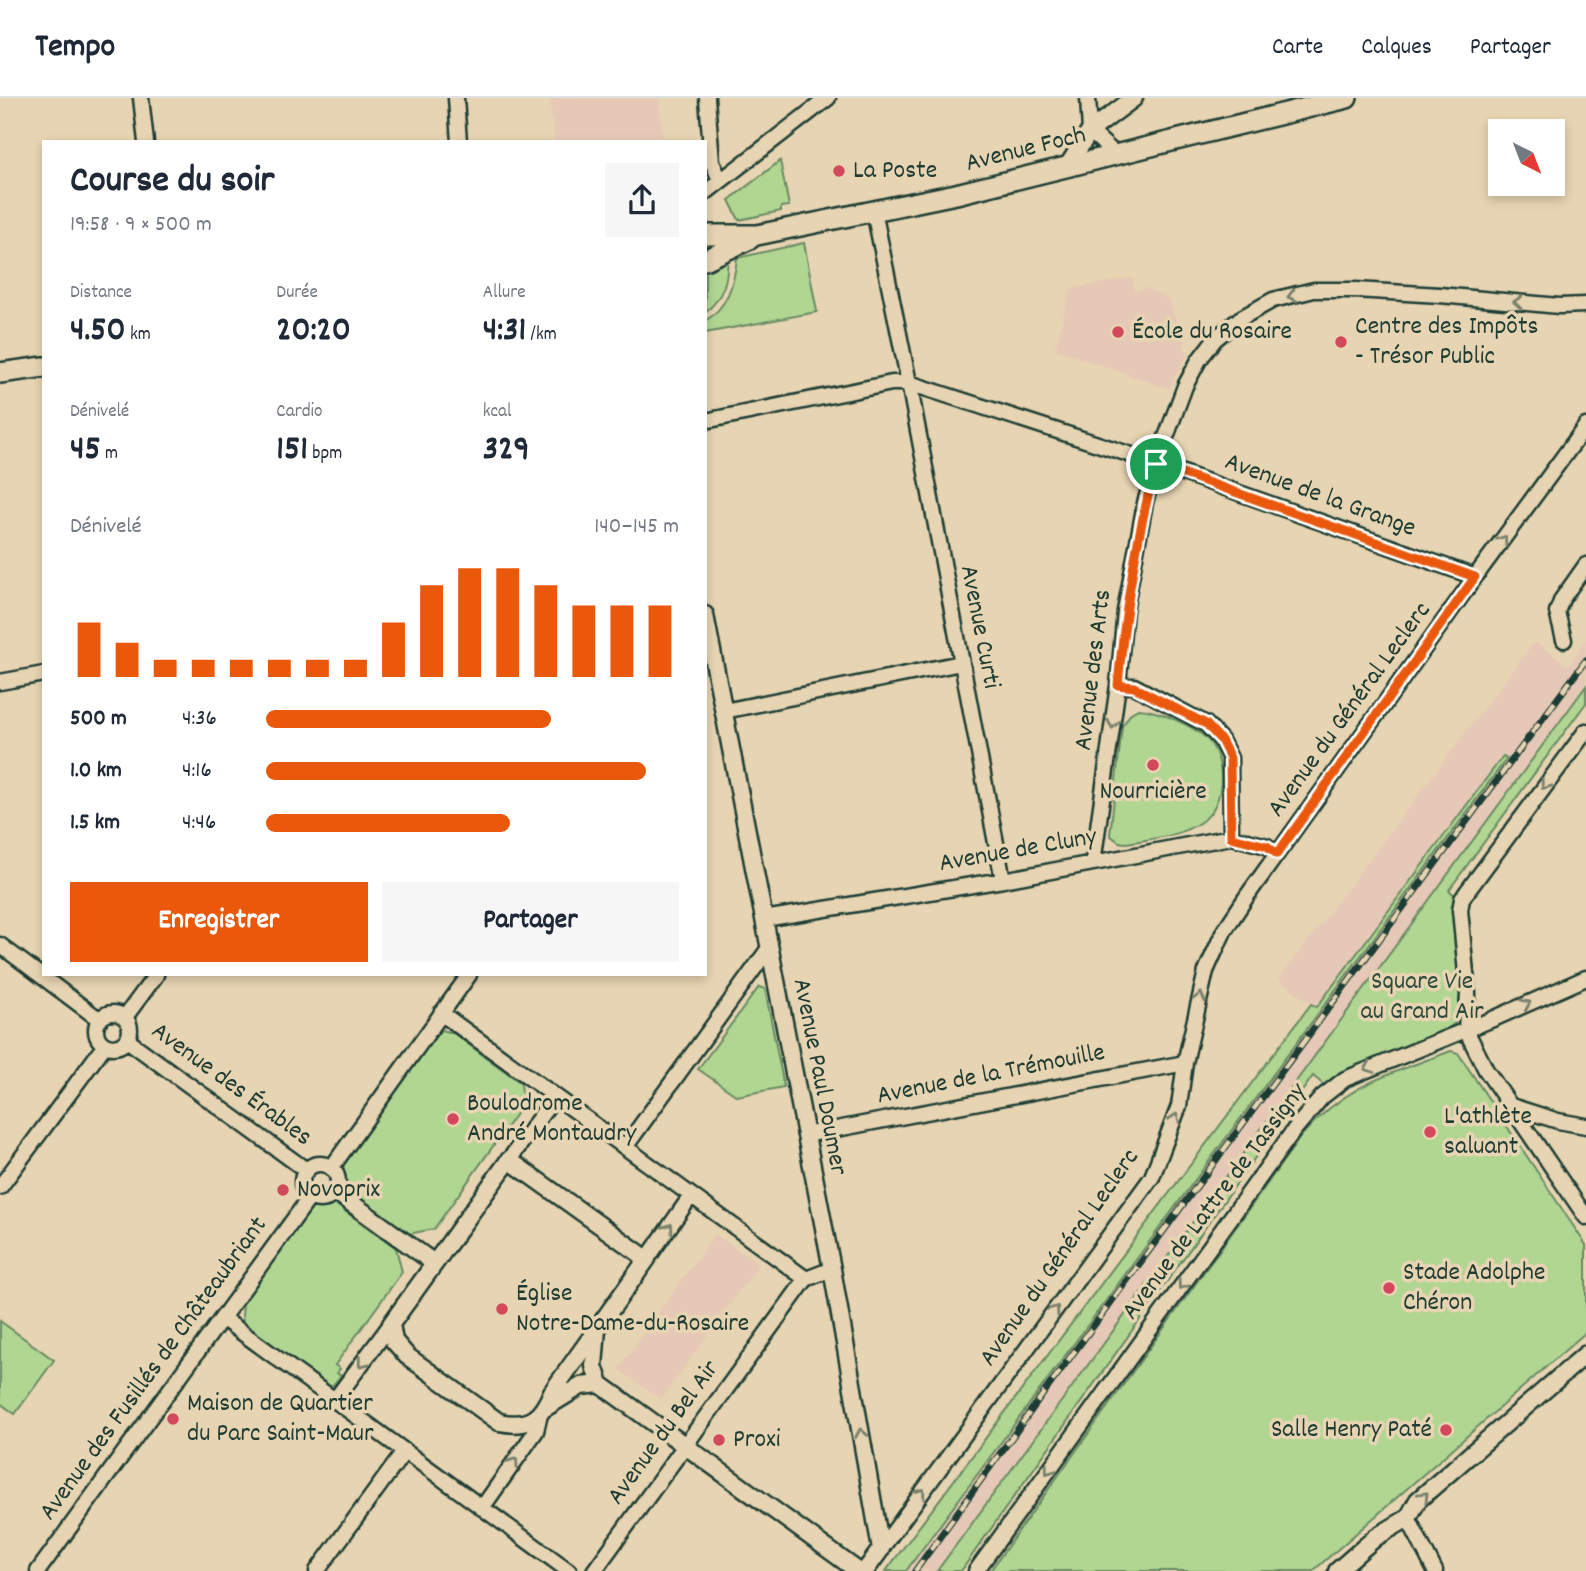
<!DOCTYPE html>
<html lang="fr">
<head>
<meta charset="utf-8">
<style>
  :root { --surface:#fff; --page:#f6f6f7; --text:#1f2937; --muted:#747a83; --line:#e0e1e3; --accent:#ea580c }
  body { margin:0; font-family:Dekko,sans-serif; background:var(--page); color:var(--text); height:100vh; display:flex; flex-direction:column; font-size:26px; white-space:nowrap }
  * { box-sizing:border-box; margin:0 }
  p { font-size:23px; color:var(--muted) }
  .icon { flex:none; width:38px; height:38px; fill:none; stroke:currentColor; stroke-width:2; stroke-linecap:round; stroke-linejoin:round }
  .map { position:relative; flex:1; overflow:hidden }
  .sheet { position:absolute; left:42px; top:42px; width:665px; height:836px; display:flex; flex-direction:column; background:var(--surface); border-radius:0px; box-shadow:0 4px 10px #0003 }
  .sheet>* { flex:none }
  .needle { width:46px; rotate:138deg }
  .buttons { position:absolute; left:1488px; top:21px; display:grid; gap:14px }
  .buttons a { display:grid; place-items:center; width:77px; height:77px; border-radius:0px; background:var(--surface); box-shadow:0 4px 10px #0003; font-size:35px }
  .pin { position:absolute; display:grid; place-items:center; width:60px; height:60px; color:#fff; margin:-30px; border:4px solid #fff; border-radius:50%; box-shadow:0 2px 7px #0007 }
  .round { display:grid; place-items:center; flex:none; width:74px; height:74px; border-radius:0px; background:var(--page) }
  .overview { display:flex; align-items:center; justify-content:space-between; height:119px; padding:0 28px }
  h1 { font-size:38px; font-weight:700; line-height:52px }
  .stats { display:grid; grid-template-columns:repeat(3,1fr); gap:10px; height:119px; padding:7px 28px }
  .stats div { display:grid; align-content:center }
  .stats b { font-size:35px; font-weight:700 }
  .stats small { font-size:19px; font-weight:400 }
  .stats p { font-size:19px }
  .chart { height:196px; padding:14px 28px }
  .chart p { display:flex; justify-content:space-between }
  .chart svg { width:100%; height:126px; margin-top:7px; stroke:var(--accent); stroke-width:6 }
  .primary-button { display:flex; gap:14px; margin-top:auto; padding:14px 28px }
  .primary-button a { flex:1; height:80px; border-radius:0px; background:var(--accent); color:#fff; font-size:28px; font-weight:700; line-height:80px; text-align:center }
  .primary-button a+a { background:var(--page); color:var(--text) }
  ul { padding:0 28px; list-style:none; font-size:23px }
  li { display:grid; grid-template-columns:112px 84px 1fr; align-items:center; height:52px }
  li i { height:18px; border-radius:9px; background:var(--accent) }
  header { display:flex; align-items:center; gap:42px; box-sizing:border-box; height:98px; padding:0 35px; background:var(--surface); border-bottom:2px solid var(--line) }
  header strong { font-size:33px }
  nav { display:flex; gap:38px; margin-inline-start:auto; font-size:24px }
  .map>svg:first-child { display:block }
  .built { fill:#e6c8b6 }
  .green { fill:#b0d692; stroke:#688a63; stroke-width:2 }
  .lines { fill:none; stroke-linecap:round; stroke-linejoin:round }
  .minor-casing { stroke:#1f3d34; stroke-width:19 }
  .tertiary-casing { stroke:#1f3d34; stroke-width:21 }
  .secondary-casing { stroke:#1f3d34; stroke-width:24 }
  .minor { stroke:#e7d4b2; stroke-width:14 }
  .tertiary { stroke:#e7d4b2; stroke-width:16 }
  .secondary { stroke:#e7d4b2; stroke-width:19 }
  .rail-casing { stroke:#1f3d34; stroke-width:7 }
  .rail { stroke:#e7d4b2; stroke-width:4.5; stroke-dasharray:13; stroke-linecap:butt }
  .oneway { stroke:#79816d }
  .route-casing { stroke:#fff; stroke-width:14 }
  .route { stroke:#ea580c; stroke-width:9 }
  .poi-dot { fill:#d1495b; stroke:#e7d4b2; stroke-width:2.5 }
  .labels { text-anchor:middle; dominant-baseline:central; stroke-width:7; stroke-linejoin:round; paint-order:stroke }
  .street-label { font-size:26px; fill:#1f3d34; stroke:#e7d4b2 }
  .poi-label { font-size:26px; fill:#1f3d34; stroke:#e7d4b2; text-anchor:start }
  .park-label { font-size:26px; fill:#2e4c3d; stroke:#e7d4b2 }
</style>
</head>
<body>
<header>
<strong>Tempo</strong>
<nav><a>Carte</a><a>Calques</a><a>Partager</a></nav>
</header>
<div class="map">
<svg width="1586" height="1473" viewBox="0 0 1586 1473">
  <rect width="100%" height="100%" fill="#e7d4b2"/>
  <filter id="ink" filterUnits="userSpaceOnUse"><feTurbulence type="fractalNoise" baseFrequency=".0143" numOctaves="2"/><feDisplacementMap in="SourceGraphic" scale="14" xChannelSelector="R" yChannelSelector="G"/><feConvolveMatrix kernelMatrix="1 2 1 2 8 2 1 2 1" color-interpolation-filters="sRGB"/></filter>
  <g filter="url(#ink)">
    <path class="built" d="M550,0H659L663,44H554Z
      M1132,180L1135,193L1148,190L1170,203L1177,226L1175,229L1179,232L1175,237L1186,244L1183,250L1189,254L1174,280L1170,291L1055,251L1070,191Z
      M1586,541V605L1311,979L955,1473H886L1311,906L1279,881L1535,543L1569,568Z
      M715,1136L759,1166L661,1302L618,1271Z"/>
    <path class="green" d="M780,63L789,108L781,109V113L739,122L729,102Z
      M804,145L817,214L705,235V223C728,209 734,185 737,160Z
      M727,158C729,179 723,201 705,214V171Z
      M1586,588V605L1449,792L1458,800L1456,830L1462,911L1455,925L1442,935L1363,965L1345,973L1324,987L1313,978L961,1473H937Z
      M1138,611C1155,611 1194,628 1206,640C1227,660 1226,707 1202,723C1180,739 1151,741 1125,745L1119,744L1110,737L1122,628L1131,615Z
      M1503,658L1507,660L906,1473H886L1311,906L1317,909Z
      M759,889L765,891L784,989L737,998L698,971Z
      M441,932L453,935L521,985L523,1006L434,1131L408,1136L347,1092L343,1067L437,933Z
      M1451,953L1458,955L1586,1147V1234L1313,1473H990L1302,1037C1348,985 1388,977 1451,953Z
      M335,1106L396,1150L402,1174L335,1267L340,1271L337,1275L341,1278L333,1287L329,1289L245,1228L242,1220L243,1203L307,1114L314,1109L323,1110Z
      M0,1223L54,1262L15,1316L0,1305Z"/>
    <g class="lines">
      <g class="minor-casing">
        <path id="minor" d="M141,0L146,44
          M456,0L459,44
          M707,0L712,64L720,82
          M1088,0L1090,33L1116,57
          M705,95L828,0
          M874,113L909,285L1003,782
          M705,323L892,285H909L1144,361L1475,479
          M1564,542L1557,514L1562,501L1586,467
          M0,584L44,576
          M1118,587L1134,588L1206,626L1221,642L1230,660L1231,739
          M724,613L961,565
          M1586,633L1466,795L1462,801L1460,812L1468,896L1466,932L1486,972L1586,1119
          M1093,765L1118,587L1125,513L1145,405L1156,366L1185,288L1199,262L1215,241L1241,220L1273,202L1314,192H1355L1440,197L1559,208L1586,207
          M764,821L1003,782L1231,739L1267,748L1277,756
          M0,847L100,922
          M441,915L806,1181
          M96 932a17 17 0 1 1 34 0a17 17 0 1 1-34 0Z
          M125,919L156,877
          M127,942L306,1072
          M1511,1008L1558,1023L1586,1028
          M805,1037L1185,965
          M626,1048L769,850
          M509,1062L555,998
          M302 1084a18 18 0 1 1 36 0a18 18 0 1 1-36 0Z
          M332,1069L469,877
          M0,1089L105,947
          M647,1161L691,1098
          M222,1220L569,1473
          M334,1303L391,1226
          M482,1410L536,1333L540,1316
          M1408,1420L1435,1473
          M881,1451L1152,1079L1179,1008L1185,965L1206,873L1224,833L1247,798L1475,479L1586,328
          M38,1473L310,1099
          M317,1473L404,1354
          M594,1473L806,1181L832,1171
          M976,1473L1294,1032L1322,999L1345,981L1493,921L1586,880"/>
      </g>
      <g class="tertiary-casing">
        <path id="tertiary" d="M1067,69L1090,33L1134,0
          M705,517L832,1171L881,1451L865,1473
          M509,1062L647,1161L552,1294C541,1321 529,1330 499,1324L407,1258L394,1243L391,1226Z
          M336,1094L434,1165
          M597,1230L594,1268L600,1286L858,1473
          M545,1310L581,1288L600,1286
          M1337,1473L1376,1439L1408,1420L1418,1402L1586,1256"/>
      </g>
      <g class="secondary-casing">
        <path id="secondary" d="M705,137H757L956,96L1347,0
          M705,162L750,141
          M0,275L44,269"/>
      </g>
      <use href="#minor" class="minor"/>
      <use href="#tertiary" class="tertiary"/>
      <use href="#secondary" class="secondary"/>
      <g class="rail-casing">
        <path id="rail" d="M915,1473L1046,1292L1586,562"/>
      </g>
      <use href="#rail" class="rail"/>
    </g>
    <defs><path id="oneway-chevron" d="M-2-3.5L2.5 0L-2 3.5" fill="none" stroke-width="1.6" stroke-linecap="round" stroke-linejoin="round" transform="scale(1.75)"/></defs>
    <g class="oneway">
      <use href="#oneway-chevron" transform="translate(1292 198) rotate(166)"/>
      <use href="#oneway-chevron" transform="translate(1518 204) rotate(-175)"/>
      <use href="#oneway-chevron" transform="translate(1503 442) rotate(-54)"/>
      <use href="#oneway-chevron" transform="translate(1113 626) rotate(98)"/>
      <use href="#oneway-chevron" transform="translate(1545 687) rotate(127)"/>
      <use href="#oneway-chevron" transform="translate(1200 899) rotate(-77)"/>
      <use href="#oneway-chevron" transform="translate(1526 906) rotate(-24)"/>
      <use href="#oneway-chevron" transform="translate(1369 970) rotate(157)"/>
      <use href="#oneway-chevron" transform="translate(1175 1020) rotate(-71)"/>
      <use href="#oneway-chevron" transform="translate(669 1130) rotate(-55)"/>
      <use href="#oneway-chevron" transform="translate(1182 1187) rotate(126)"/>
      <use href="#oneway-chevron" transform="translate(1055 1212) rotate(-54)"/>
      <use href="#oneway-chevron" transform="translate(362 1265) rotate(127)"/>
      <use href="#oneway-chevron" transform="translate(861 1335) rotate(-100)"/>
      <use href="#oneway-chevron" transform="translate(514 1364) rotate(-55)"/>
      <use href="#oneway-chevron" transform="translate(1049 1372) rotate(126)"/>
      <use href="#oneway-chevron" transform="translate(921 1395) rotate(-54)"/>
      <use href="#oneway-chevron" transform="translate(1424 1398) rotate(-45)"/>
    </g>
  </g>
  <g class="lines" filter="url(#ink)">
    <g class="route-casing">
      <path id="route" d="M1156,366L1475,479L1277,756L1267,748L1231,739L1230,660L1221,642L1206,626L1134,589L1118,587C1125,511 1136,440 1156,366Z"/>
    </g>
    <use href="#route" class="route"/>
  </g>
  <g class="poi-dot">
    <circle cx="839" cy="73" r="7"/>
    <circle cx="1118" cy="234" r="7"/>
    <circle cx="1341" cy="244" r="7"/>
    <circle cx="1153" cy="667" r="7"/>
    <circle cx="453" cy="1021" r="7"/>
    <circle cx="1430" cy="1034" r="7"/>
    <circle cx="283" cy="1092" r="7"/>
    <circle cx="1389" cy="1190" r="7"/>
    <circle cx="502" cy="1211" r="7"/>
    <circle cx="173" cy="1321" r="7"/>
    <circle cx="1446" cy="1332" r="7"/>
    <circle cx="719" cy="1342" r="7"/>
  </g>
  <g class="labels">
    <g class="street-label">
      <text transform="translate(1026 52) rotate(-14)">Avenue Foch</text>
      <text transform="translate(1320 398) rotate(20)">Avenue de la Grange</text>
      <text transform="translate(979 529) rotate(79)">Avenue Curti</text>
      <text transform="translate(1094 572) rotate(-83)">Avenue des Arts</text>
      <text transform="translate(1350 612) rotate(-54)">Avenue du Général Leclerc</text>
      <text transform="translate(1018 753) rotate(-10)">Avenue de Cluny</text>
      <text transform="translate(991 977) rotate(-11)">Avenue de la Trémouille</text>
      <text transform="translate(819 979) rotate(79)">Avenue Paul Doumer</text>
      <text transform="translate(231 987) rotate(36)">Avenue des Érables</text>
      <text transform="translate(1215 1104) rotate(-53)">Avenue de Lattre de Tassigny</text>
      <text transform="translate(1060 1160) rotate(-55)">Avenue du Général Leclerc</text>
      <text transform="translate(154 1271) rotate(-54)">Avenue des Fusillés de Châteaubriant</text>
      <text transform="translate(664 1335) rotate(-54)">Avenue du Bel Air</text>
    </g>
    <g class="poi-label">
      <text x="853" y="73">La Poste</text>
      <text x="1355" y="229">Centre des Impôts<tspan x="1355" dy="30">- Trésor Public</tspan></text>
      <text x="1132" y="234">École du Rosaire</text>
      <text x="1153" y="694" text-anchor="middle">Nourricière</text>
      <text x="467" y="1006">Boulodrome<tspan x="467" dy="30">André Montaudry</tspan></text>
      <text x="1444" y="1019">L'athlète<tspan x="1444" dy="30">saluant</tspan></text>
      <text x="297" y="1092">Novoprix</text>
      <text x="1403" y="1175">Stade Adolphe<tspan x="1403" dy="30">Chéron</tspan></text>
      <text x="516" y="1196">Église<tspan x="516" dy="30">Notre-Dame-du-Rosaire</tspan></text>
      <text x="187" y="1306">Maison de Quartier<tspan x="187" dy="30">du Parc Saint-Maur</tspan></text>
      <text x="1432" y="1332" text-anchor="end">Salle Henry Paté</text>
      <text x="733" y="1342">Proxi</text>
    </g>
    <g class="park-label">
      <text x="1422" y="884">Square Vie<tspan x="1422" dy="30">au Grand Air</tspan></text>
    </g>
  </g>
</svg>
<div class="buttons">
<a><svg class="needle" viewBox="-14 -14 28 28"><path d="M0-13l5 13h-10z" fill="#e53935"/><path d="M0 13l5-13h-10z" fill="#747a83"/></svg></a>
</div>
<div class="pin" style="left:1156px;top:366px;background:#1e9e55"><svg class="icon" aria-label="arrive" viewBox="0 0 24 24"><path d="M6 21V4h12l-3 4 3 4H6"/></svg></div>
<section class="sheet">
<div class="overview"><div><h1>Course du soir</h1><p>19:58 · 9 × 500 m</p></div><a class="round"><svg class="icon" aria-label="share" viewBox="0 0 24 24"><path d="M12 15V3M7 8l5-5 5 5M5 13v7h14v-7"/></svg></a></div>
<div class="stats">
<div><p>Distance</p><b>4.50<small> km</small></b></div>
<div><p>Durée</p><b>20:20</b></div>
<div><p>Allure</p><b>4:31<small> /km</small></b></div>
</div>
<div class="stats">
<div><p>Dénivelé</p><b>45<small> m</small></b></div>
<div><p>Cardio</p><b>151<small> bpm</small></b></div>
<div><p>kcal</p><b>329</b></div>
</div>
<div class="chart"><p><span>Dénivelé</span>140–145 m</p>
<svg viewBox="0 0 160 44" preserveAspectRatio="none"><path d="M5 44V25M15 44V32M25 44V38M35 44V38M45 44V38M55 44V38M65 44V38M75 44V38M85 44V25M95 44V12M105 44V6M115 44V6M125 44V12M135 44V19M145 44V19M155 44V19"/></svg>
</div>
<ul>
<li><b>500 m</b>4:36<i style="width:69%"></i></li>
<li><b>1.0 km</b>4:16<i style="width:92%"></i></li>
<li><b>1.5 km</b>4:46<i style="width:59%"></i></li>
</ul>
<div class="primary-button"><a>Enregistrer</a><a>Partager</a></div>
</section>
</div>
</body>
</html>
